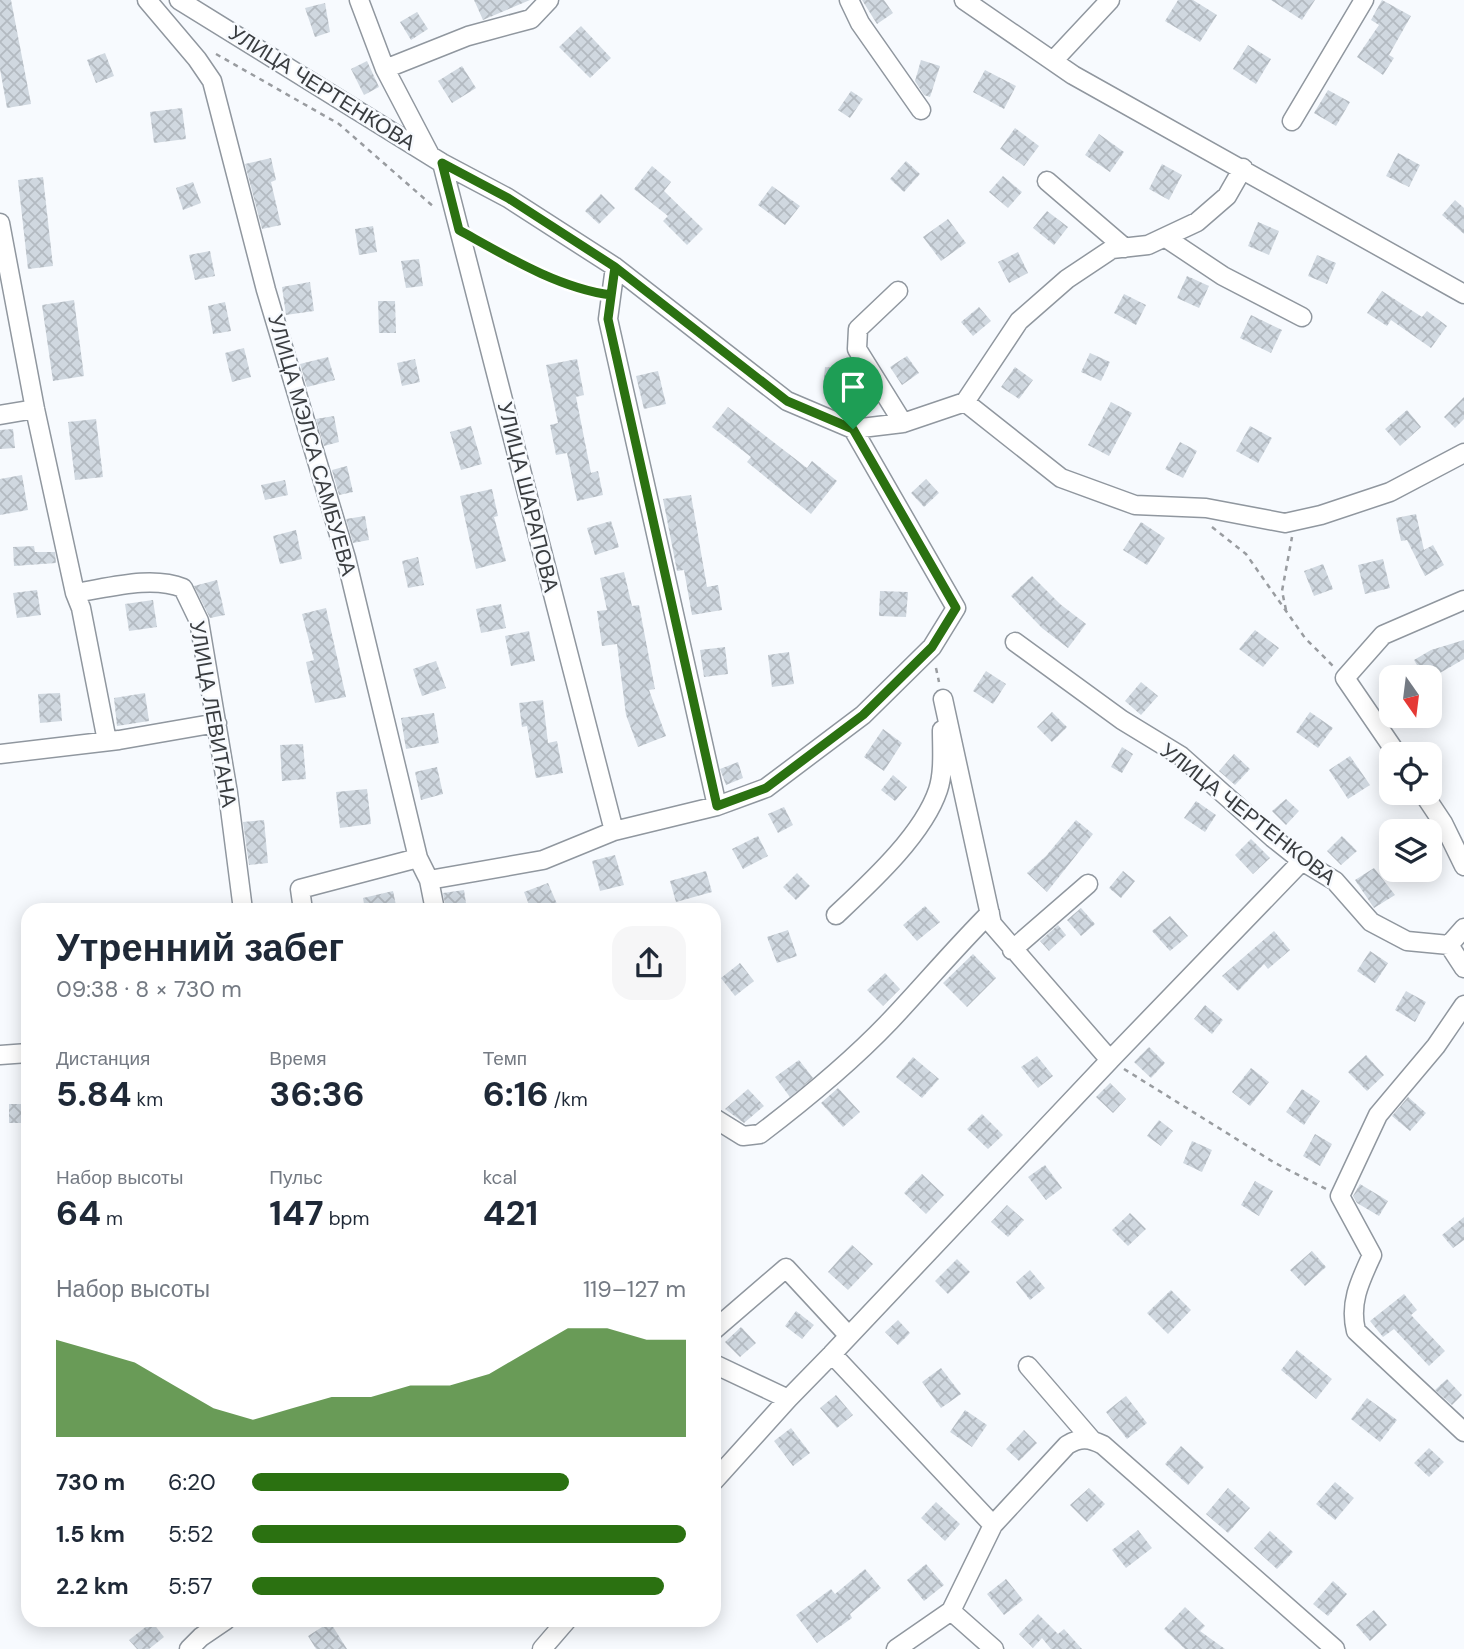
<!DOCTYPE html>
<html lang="ru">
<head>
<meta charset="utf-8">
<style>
  :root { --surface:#fff; --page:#f6f6f7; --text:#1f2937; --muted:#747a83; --accent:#2b7111 }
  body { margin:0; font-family:"DM Sans",sans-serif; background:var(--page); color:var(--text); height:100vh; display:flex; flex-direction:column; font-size:26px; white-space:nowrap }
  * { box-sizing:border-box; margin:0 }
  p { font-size:23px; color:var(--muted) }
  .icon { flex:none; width:38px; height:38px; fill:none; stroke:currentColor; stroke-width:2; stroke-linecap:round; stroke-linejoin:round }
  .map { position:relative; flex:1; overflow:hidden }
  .side { position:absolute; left:21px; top:903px; width:700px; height:724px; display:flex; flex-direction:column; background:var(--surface); border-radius:21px; box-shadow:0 4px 18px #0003 }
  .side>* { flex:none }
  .needle { width:46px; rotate:166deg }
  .fabs { position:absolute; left:1379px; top:665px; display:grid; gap:14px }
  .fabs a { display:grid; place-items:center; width:63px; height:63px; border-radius:14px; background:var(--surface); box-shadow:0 4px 18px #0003; font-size:35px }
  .pin { position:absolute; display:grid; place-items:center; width:60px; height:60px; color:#fff; margin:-72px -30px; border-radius:50% 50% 50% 0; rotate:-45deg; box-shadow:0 0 7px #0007 }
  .pin .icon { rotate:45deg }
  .round { display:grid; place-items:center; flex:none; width:74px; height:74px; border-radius:21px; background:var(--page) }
  .overview { display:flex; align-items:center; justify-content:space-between; height:119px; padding:0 35px }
  h1 { font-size:38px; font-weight:700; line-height:52px }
  .stats { display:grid; grid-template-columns:repeat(3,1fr); gap:10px; height:119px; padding:7px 35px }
  .stats div { display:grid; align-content:center }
  .stats b { font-size:35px; font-weight:700 }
  .stats small { font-size:19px; font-weight:400 }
  .stats p { font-size:19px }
  .chart { height:196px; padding:14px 35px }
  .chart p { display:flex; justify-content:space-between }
  .chart svg { width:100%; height:126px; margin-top:7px; fill:var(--accent); opacity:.7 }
  ul { padding:0 35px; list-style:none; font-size:23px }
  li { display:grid; grid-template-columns:112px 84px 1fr; align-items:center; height:52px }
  li i { height:18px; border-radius:9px; background:var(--accent) }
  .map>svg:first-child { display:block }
  .building { fill:url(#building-cross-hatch) }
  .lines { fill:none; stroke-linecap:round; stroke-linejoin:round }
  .minor-casing { stroke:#90979f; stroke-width:21 }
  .path { stroke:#999ca0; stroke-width:2.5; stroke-dasharray:5 5; stroke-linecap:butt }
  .minor { stroke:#fff; stroke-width:18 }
  .route-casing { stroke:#fff; stroke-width:14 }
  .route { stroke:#2b7111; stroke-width:9 }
  .labels { text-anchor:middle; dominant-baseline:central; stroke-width:5; stroke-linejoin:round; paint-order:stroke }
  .street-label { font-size:21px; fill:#3a3d40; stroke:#f7fafe }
</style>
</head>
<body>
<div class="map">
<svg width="1464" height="1649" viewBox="0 0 1464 1649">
  <defs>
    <pattern id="building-cross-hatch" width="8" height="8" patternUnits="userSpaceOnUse" patternTransform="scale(1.75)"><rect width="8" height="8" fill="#d0d8e0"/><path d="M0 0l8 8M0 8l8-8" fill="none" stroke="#b3bac1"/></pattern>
  </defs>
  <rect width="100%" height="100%" fill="#f7fafe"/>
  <path class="building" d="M0,0H11L31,104L7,108L0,69Z
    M474,0H530L483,20Z
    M862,0H884L893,13L877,24Z
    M1178,0H1193L1217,15L1200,42L1165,21Z
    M1271,0H1315L1302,20Z
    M1382,0L1411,16L1389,55L1394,58L1383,75L1357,57L1379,25L1371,20Z
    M325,3L330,32L315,37L305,8Z
    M417,12L428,29L411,40L400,22Z
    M581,26L611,58L590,78L559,47Z
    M1248,45L1271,59L1256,84L1233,69Z
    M105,53L114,76L96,83L87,60Z
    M921,60L940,66L930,97L924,95L915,81Z
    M367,61L379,87L364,95L351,69Z
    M462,66L476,88L452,103L438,81Z
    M985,70L1016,86L1004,109L973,92Z
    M1328,90L1350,102L1336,126L1314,113Z
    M851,91L863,99L850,118L838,110Z
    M182,108L186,139L154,143L150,112Z
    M1015,128L1039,146L1024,166L1000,149Z
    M1099,134L1124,152L1110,172L1085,155Z
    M1398,153L1420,165L1409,187L1386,176Z
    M271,158L276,180L271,182L281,225L262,229L245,164Z
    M906,161L920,174L904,192L890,179Z
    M1162,164L1182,175L1169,200L1149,189Z
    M652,166L671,182L664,191L703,229L687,245L663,221L668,216L634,189Z
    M1003,176L1022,192L1008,208L989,192Z
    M43,177L53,266L28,269L18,180Z
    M193,182L201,203L183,210L176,188Z
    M772,186L800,206L785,225L758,205Z
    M601,194L615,208L599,224L585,211Z
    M1455,200L1464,208V234L1442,215Z
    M1047,211L1068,227L1054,245L1033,228Z
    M948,219L966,243L941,261L923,237Z
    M1258,222L1279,231L1269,255L1248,246Z
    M373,226L377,252L359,255L355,229Z
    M210,251L215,276L195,280L189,255Z
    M1018,252L1028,273L1009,283L998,262Z
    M1317,255L1336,263L1327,284L1308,276Z
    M419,259L423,286L406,288L401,261Z
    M1187,276L1209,286L1199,308L1177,298Z
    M310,282L314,311L286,315L282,287Z
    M1382,291L1422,317L1427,311L1447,326L1431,348L1391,320L1387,326L1367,313Z
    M1124,294L1146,305L1136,325L1114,313Z
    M74,300L84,376L53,381L42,305Z
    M378,301H395L396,333H379Z
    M225,302L231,331L213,334L208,306Z
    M979,307L991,321L973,336L961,322Z
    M1251,315L1282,330L1271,353L1240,338Z
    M244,348L251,377L232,382L225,353Z
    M1090,353L1110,362L1101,381L1081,372Z
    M907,356L919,373L902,385L890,367Z
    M328,357L335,380L307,387L300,364Z
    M415,359L420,382L402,386L397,363Z
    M577,359L584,395L576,397L591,473L598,471L603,495L577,501L567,453L556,455L550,425L558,423L546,365Z
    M825,367L856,370L855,391L823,388Z
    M1015,367L1033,380L1019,399L1001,387Z
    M658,371L666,404L644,409L636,376Z
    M1464,397V419L1455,428L1444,417Z
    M1111,402L1132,413L1109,456L1088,445Z
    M728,407L807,468L812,461L837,481L811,514L747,462L751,457L712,427Z
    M1407,410L1421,427L1400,446L1385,429Z
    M334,416L339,442L324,446L316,419Z
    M96,419L103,477L75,480L68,422Z
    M471,426L482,464L461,470L450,432Z
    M1250,426L1272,438L1258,463L1236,451Z
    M13,429L15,448L0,449V430Z
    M1180,442L1197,451L1183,478L1165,469Z
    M347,466L353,492L339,495L332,470Z
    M22,475L28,510L0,515V479Z
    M926,479L939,493L924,507L911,493Z
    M285,480L288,495L265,500L261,485Z
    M492,489L498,516L494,517L506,561L476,569L460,496Z
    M691,495L707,587L718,585L722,610L692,615L684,570L677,571L663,499Z
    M1416,514L1424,550L1433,545L1444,565L1425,576L1407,540L1401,541L1396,518Z
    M365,516L369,540L353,543L346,519Z
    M611,521L619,547L595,555L587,528Z
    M1141,522L1165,538L1147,565L1123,550Z
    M296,530L302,559L280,564L273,536Z
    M34,546L35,552H55L56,563L14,566L13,547Z
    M418,557L424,585L408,588L402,561Z
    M1383,559L1390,588L1365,594L1358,565Z
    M1323,564L1333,589L1314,596L1304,571Z
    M624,572L632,606L639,605L655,689L649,690L666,736L638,747L626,715L617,644L602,646L597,611L607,610L600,578Z
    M1032,576L1060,604L1086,624L1068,648L1042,628L1011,596Z
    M217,580L225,615L210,618L194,586Z
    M37,590L41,615L17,618L13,593Z
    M880,591L908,592L906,617L879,616Z
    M153,600L157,627L129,631L125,604Z
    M501,604L506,628L481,633L476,609Z
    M326,608L346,697L315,703L306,662L314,660L302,614Z
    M1255,630L1279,648L1263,667L1239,649Z
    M529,631L535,661L511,666L505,636Z
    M1464,640V659L1433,677H1424L1414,660L1431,650Z
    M725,647L728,674L704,677L700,650Z
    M789,652L794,684L772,687L768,655Z
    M436,661L446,688L422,696L413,669Z
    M986,671L1006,684L993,704L973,691Z
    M1141,682L1158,696L1141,715L1125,701Z
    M60,693L62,721L40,723L38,694Z
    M145,693L149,721L117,726L114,698Z
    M543,700L548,743L557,741L563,773L536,778L527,726L522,727L519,703Z
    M1052,712L1067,727L1052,742L1037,727Z
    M1310,712L1333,728L1318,748L1296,732Z
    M434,713L439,743L406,749L401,718Z
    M883,729L902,743L884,771L864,757Z
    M303,744L306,779L282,781L280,745Z
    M1122,747L1133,754L1122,773L1111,767Z
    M1234,754L1250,769L1235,785L1219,771Z
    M1350,756L1370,785L1348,799L1329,770Z
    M738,762L743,778L726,785L720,769Z
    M437,767L443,794L421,800L415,772Z
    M893,775L907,787L895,801L881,790Z
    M367,789L371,824L340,828L336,792Z
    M1286,799L1299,811L1286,825L1272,811Z
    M1196,801L1216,815L1205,832L1184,818Z
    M784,807L793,825L778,833L768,814Z
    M264,820L268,863L249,865L243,822Z
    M1076,820L1093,834L1047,892L1027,873L1046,856Z
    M758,836L768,856L743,869L732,849Z
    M1342,836L1357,851L1341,865L1327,851Z
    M1251,839L1270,858L1253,874L1235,855Z
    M615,855L624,885L600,891L592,861Z
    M1374,868L1395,895L1374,908L1355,880Z
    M706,871L712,892L676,902L670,881Z
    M1123,871L1135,881L1121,898L1109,888Z
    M797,873L810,886L796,900L783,887Z
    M548,883L557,904L531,910L524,892Z
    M464,890L467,910H446L443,893Z
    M393,891L397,910H365L363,898Z
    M925,906L940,922L917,941L903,925Z
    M1081,908L1095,924L1081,936L1067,920Z
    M1170,916L1188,936L1170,951L1152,931Z
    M1058,925L1066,935L1049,951L1040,941Z
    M788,930L797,956L777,963L767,937Z
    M1274,931L1290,950L1268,969L1264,964L1238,991L1222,976Z
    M1370,951L1388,963L1375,983L1357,971Z
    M973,954L996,978L967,1007L943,983Z
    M740,963L754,981L735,996L721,978Z
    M885,973L900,989L883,1006L867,990Z
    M1406,991L1426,1002L1415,1022L1395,1010Z
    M1205,1005L1223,1020L1212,1034L1194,1019Z
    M1149,1047L1165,1063L1151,1078L1134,1062Z
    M1366,1055L1384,1075L1367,1091L1348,1072Z
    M1037,1056L1053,1076L1038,1088L1021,1067Z
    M913,1057L939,1079L922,1098L896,1077Z
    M799,1060L813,1078L790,1097L775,1077Z
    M1251,1068L1269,1082L1250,1106L1232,1092Z
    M1110,1083L1126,1099L1113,1113L1096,1097Z
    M838,1088L860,1112L843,1127L821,1103Z
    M748,1089L764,1106L744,1123L725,1109Z
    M1302,1089L1320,1101L1304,1125L1286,1112Z
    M1408,1097L1426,1113L1410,1131L1392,1116Z
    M9,1104H28V1123H9Z
    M982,1114L1003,1135L988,1149L967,1129Z
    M1159,1120L1173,1131L1161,1146L1147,1136Z
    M1315,1134L1332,1144L1320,1166L1303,1156Z
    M1192,1141L1212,1150L1202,1172L1183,1163Z
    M1045,1165L1062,1188L1046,1200L1028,1177Z
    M922,1174L944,1195L926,1214L904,1193Z
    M1255,1181L1273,1191L1259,1216L1241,1205Z
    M1360,1184L1388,1201L1379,1216L1357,1203L1353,1196Z
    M1007,1205L1024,1220L1008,1237L991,1222Z
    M1130,1213L1146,1229L1128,1246L1112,1230Z
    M1464,1217V1240L1453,1248L1442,1235Z
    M852,1245L873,1264L848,1290L828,1272Z
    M1312,1251L1326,1267L1305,1286L1290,1270Z
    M957,1259L970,1272L948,1294L935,1281Z
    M1030,1270L1045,1288L1030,1300L1016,1282Z
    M1171,1290L1191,1310L1168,1334L1147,1313Z
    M1404,1294L1417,1310L1411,1315L1445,1351L1429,1366L1394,1329L1383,1337L1370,1321Z
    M796,1311L814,1325L802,1339L785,1326Z
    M898,1320L910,1333L898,1345L885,1332Z
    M741,1327L756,1343L740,1357L725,1342Z
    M1297,1350L1332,1379L1316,1399L1281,1370Z
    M941,1368L961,1394L941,1408L922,1382Z
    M1447,1379L1462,1395L1452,1405L1435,1390Z
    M836,1395L853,1415L837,1428L820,1408Z
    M1126,1396L1147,1423L1127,1439L1106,1412Z
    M1367,1398L1397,1420L1380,1442L1351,1419Z
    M965,1410L987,1425L972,1447L950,1432Z
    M791,1428L810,1453L793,1466L774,1441Z
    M1024,1430L1037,1443L1019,1461L1006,1449Z
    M1181,1446L1204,1467L1188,1485L1165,1464Z
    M1429,1448L1444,1462L1429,1477L1414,1463Z
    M1335,1482L1354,1498L1335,1520L1316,1504Z
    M1089,1488L1105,1504L1087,1522L1070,1505Z
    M1228,1488L1250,1508L1228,1533L1206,1514Z
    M936,1502L960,1524L945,1541L921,1518Z
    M1138,1530L1152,1548L1126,1568L1112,1550Z
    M1270,1531L1293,1552L1277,1569L1254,1548Z
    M926,1564L944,1585L924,1601L907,1580Z
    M865,1569L881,1588L850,1614L852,1618L817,1643L796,1615L831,1589L835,1594Z
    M1006,1579L1023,1600L1004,1615L987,1594Z
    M1333,1581L1347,1594L1328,1616L1313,1604Z
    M1185,1607L1205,1626L1200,1631L1225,1649H1185L1164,1629Z
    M1374,1610L1387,1625L1370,1641L1356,1625Z
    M1038,1614L1058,1634L1064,1629L1082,1649H1051L1042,1638L1033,1648L1019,1634Z
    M152,1622L164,1637L149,1649H137L129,1640Z
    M330,1622L347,1649H316L308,1636Z"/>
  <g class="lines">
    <g class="minor-casing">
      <path id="minor" d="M147,0L197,59L212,81L266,290L346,558L418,858L429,880L435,910
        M179,0L442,163L508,198L615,267L787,401L853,429L956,608L932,647L863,715L766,788L717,806L614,831L543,860L429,880
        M359,0L385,69L430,155
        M849,0L860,23L921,110
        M964,0L1073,75L1464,294
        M1053,61L1110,0
        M385,69L468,36L531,19L549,0
        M1292,121L1364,0
        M442,163L614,831
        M1047,181L1125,248
        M0,223L35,409L75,593L81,608L107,741
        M1166,238L1223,276L1302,317
        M615,267L608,319L717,806
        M898,291L858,329L857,349L903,423
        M965,402L1019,321L1067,279L1112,249L1148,245L1197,222L1227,196L1243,168
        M0,415L35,409
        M853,429L903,423L965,402L1061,478L1135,505L1206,508L1285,523L1321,515L1390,492L1464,453
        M75,593C108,588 151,575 183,588L199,621L228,793L243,910
        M1015,642L1122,720L1181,756L1273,838L1302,861L1335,881L1371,922L1407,941L1449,945
        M943,699L992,924L1110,1060L832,1354L993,1525
        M0,754L119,740L217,723
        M1397,754L1345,678L1383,635L1464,600
        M1423,793L1443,823L1464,866
        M303,910L300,889L418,858
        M836,915C870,883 923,835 938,790C944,772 942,749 942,730
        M1449,945L1464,968
        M1449,945L1464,928
        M1012,950L1088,884
        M1464,1005L1436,1046L1378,1115L1340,1196L1372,1255C1360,1281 1349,1303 1356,1331L1464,1432
        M0,1055L28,1053
        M1110,1060L1302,861
        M714,1118L743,1136L760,1134C806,1099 850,1063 890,1021C924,985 955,948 990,913
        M714,1330L786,1268L849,1336
        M714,1364L788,1399L832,1354
        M1028,1366L1091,1439
        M714,1481L788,1399
        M951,1611L993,1525L1067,1445C1081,1437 1089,1438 1103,1445L1335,1649
        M189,1649L201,1637L226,1620
        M542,1649L567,1620
        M896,1649L951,1611L994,1649"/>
    </g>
    <path class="path" d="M216,54L339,124L435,208
      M480,241L595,292
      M1212,527L1246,554L1305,638L1333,666
      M1286,610L1282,591L1292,537
      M936,668L939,682
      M1124,1069L1275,1163L1326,1189"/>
    <use href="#minor" class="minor"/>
  </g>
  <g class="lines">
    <g class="route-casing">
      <path id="route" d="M853,429L787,401L615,267L611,295C558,288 506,256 459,230L442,163L508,198L615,267L608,319L717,806L766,788L863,715L932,647L956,608L853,429"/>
    </g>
    <use href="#route" class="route"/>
  </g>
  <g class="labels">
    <g class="street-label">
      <text transform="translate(322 88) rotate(32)">УЛИЦА ЧЕРТЕНКОВА</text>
      <text transform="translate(312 445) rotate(74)">УЛИЦА МЭЛСА САМБУЕВА</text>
      <text transform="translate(528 497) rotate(76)">УЛИЦА ШАРАПОВА</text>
      <text transform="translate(213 714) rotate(80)">УЛИЦА ЛЕВИТАНА</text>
      <text transform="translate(1248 814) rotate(38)">УЛИЦА ЧЕРТЕНКОВА</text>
    </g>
  </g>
</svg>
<div class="fabs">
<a><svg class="needle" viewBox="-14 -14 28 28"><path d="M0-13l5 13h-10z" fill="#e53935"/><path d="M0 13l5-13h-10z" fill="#747a83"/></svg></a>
<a><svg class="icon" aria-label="locate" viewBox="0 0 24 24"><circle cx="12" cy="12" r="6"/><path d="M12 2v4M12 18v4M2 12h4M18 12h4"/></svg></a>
<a><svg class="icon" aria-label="layers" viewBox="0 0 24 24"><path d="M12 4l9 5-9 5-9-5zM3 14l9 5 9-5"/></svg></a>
</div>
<div class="pin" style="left:853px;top:429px;background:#1e9e55"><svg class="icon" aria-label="arrive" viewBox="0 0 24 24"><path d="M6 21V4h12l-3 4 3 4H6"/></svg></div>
<section class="side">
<div class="overview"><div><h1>Утренний забег</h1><p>09:38 · 8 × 730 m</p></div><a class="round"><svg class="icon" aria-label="share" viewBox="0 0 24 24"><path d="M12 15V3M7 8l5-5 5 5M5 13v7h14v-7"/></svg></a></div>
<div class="stats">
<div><p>Дистанция</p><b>5.84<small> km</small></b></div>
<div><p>Время</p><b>36:36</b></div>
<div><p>Темп</p><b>6:16<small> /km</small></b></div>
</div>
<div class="stats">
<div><p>Набор высоты</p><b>64<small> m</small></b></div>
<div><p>Пульс</p><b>147<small> bpm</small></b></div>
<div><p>kcal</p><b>421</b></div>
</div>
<div class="chart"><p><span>Набор высоты</span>119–127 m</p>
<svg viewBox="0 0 160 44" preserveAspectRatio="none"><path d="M0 44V10L10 14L20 18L30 26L40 34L50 38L60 34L70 30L80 30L90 26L100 26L110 22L120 14L130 6L140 6L150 10L160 10V44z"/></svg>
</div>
<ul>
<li><b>730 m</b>6:20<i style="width:73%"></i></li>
<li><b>1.5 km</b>5:52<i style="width:100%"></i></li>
<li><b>2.2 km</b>5:57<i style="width:95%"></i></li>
</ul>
</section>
</div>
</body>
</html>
